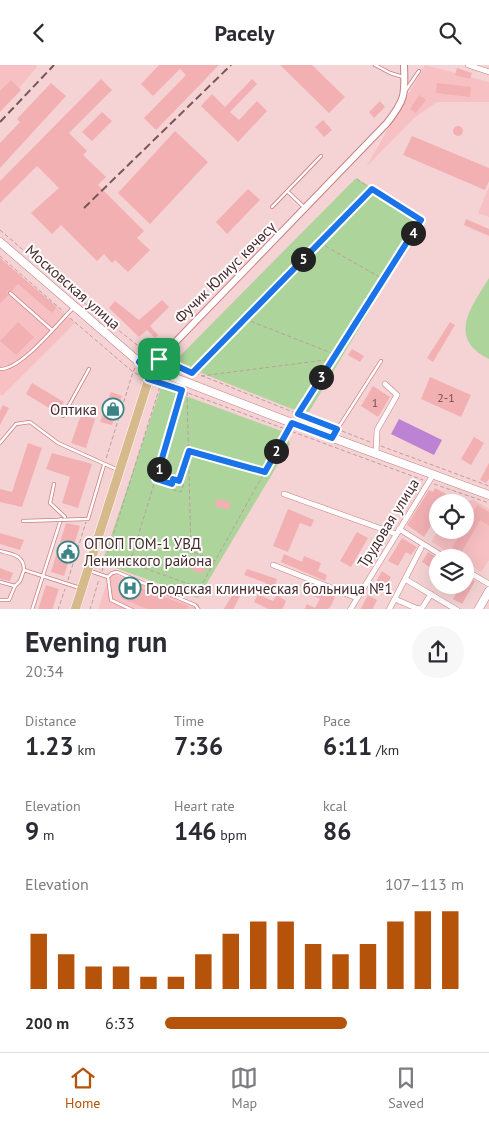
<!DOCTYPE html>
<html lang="en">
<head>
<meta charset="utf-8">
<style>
  :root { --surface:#fff; --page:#f7f7f7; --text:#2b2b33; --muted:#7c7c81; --line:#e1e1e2; --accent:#b45309 }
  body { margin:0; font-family:"PT Sans",sans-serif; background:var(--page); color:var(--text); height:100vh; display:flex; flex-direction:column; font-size:19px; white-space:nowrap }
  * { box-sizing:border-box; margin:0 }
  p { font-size:16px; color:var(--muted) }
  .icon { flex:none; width:28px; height:28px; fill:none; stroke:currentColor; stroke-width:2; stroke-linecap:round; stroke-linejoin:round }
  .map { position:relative; height:544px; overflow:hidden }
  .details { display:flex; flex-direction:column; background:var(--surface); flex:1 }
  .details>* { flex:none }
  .fabs { position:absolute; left:429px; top:429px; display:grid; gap:10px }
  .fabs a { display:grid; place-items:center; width:45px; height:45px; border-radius:50%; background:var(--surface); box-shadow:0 5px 20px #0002; font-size:25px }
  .pin { position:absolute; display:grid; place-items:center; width:42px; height:42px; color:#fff; margin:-21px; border-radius:10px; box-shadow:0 2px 8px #0006 }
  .km { position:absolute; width:25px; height:25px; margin:-12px; border-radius:50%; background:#222; color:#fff; font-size:14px; line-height:25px; text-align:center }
  .round { display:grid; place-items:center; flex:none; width:52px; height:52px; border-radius:26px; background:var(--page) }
  .head { display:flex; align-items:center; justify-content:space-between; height:85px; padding:0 25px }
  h1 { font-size:28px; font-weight:800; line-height:38px }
  .stats { display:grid; grid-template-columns:repeat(3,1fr); gap:8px; height:85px; padding:5px 25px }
  .stats div { display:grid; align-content:center }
  .stats b { font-size:25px; font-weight:800 }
  .stats small { font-size:14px; font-weight:400 }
  .stats p { font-size:14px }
  .chart { height:140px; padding:10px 25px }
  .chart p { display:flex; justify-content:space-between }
  .chart svg { width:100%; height:90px; margin-top:5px; stroke:var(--accent); stroke-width:6 }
  ul { padding:0 25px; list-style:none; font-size:16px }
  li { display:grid; grid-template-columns:80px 60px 1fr; align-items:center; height:38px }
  li i { height:12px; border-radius:6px; background:var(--accent) }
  header { display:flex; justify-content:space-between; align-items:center; height:65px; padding:0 25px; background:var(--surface); font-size:22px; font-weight:800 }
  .tabs { display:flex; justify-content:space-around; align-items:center; height:70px; border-top:1px solid var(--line); background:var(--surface); font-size:14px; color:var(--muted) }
  .tabs a { display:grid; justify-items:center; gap:2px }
  .tabs .active { color:var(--accent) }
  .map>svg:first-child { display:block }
  .built { fill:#f7c0c2 }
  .green { fill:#add49b }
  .water { fill:#bc82d3 }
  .building { fill:#f2b0b3 }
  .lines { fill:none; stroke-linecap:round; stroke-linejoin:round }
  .service-casing { stroke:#ca7e82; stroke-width:4 }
  .minor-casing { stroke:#ca7e82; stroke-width:6 }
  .tertiary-casing { stroke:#ca7e82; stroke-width:8 }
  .secondary-casing { stroke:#ca7e82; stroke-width:9 }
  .primary-casing { stroke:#fff; stroke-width:10 }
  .path { stroke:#be9d9e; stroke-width:1; stroke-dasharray:4 2.5; stroke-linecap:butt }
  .service { stroke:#fff; stroke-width:2.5 }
  .minor { stroke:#fff; stroke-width:5 }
  .tertiary { stroke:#fff; stroke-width:6 }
  .secondary { stroke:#fff; stroke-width:8 }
  .primary { stroke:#d7ba8c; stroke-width:9 }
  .rail { stroke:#765658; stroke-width:2; stroke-dasharray:8 4; stroke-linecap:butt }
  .route-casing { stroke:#fff; stroke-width:10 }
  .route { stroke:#1a73e8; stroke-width:6 }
  .labels { text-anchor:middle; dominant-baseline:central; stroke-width:4; stroke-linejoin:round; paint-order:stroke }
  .number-label { font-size:12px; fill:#724b4d }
  .street-label { font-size:15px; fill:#48292b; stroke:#fefefe }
  .poi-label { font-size:15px; fill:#48292b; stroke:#fefefe; text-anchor:start }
</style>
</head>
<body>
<header><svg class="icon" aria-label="back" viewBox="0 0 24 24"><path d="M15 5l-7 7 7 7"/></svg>Pacely<svg class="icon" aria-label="search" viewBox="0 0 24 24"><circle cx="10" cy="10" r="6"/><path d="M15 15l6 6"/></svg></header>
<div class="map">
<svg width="489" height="545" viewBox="0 0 489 545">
  <rect width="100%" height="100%" fill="#f5d3d4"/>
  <path class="built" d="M0,0H35L37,2L0,45Z
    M425,0L489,17V37H437L414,53L366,102Z
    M489,122V152L478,148Z
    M0,193L75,258L2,331L0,329Z
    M474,435L489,444V495L481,507L465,497V492H457L431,477L438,465H465V438L461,437Z
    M110,508L199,539V544L98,545Z"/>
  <path class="green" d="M356,113L424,155L309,347L292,344L174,297Z
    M489,213V294C446,273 472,241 489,213Z
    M161,322L284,367L290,379L198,533L102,498Z"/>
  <path class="water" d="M399,354L442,375L434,390L391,369Z"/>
  <path class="building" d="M159,0H219L156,65L144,53L186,10L180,4L153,31L141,19Z
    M280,0H312L345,32L329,48Z
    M457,3L472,8L470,14L455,10Z
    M101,14L112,25L69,68L87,86L83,90L106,112L98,120L144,166L137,173L150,185L128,207L115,195L112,198L104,189L97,196L61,160L52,169L31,148L59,123L37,101L0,138V116Z
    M252,14L257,19L230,47L239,55L257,36L267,46L238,77L201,41L212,29L225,42Z
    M11,15L21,25L0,47V26Z
    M51,18L66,31L0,103V78L20,57L17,54Z
    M437,18L471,22L470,32L436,28Z
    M419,30L426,35L416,48L410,44Z
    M380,36L385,42L374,53L369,47Z
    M102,47L112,56L92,76L82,67Z
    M323,55L332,65L324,72L315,62Z
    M453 66a5 5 0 1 1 10 0a5 5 0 1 1-10 0Z
    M175,66L208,97L150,159L118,128Z
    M412,71L489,103V116L485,125L403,90Z
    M248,124L260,135L227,169L216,157Z
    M466,154L489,164V171L464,160Z
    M0,193L57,242L52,248L18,219L12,226H7L8,230L0,239Z
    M162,235L169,242L150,261L158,270L155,273L147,265L139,272L109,243L115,236L139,255Z
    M18,257L34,272L16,290L0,276Z
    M450,257L455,260L433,297L427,293Z
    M352,284L364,291L360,297L348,290Z
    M430,312L471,330L461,352L421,334Z
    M32,318L64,337L57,348L26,329Z
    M373,321L390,332L378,352L361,341Z
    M111,327L122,331L112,360L100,357Z
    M3,340L9,343L0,360V346Z
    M81,350L95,354L86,383L71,378Z
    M474,372L484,378L471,400L461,394Z
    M28,378L42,383L22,442L0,437V424L12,427Z
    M52,388L92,399L78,443L62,438L70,412L46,404Z
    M489,398V414L486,418L480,415Z
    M435,423L446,429L441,438H438V449L424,472L407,460L429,425L433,427Z
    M217,434L231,437L229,445L215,441Z
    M477,440L489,447V461L480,455L461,488L452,483L460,469L453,465H465V447L471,450Z
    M288,444L314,455L311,462L300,458L288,487L273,481Z
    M66,458L80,461L64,511L51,507Z
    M357,467L368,473L351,502L340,496Z
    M0,468L24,475L20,485L0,479Z
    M402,473L417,482L411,490L406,487L398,501L388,496Z
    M428,487L438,493L436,506L422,497Z
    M284,489L302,497L304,491L321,498L318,506L327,510L325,516L281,497Z
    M193,496L206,502L203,509L190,504Z
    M0,503L13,508L10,516L0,514Z
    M247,504L277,514L273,527L264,523L266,518L244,510Z
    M382,506L391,512L383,526L374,520Z
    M465,510L475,516L462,539L453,534L461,520H465Z
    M127,518L188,541L187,545H150L121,533Z
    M46,520L59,524L52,545H38Z
    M317,522L335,532L331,541L327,545H304L307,539L315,543L320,534L312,530Z
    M235,526L241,529L233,545H223Z
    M258,529L273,536L277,530L286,536L282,545H270L254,537Z
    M368,530L377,535L372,545H360Z"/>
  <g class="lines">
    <g class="service-casing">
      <path id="service" d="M375,0L390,8L403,12
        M406,25L419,6
        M287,126L305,143
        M272,142L321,91
        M10,228L52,265
        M0,304C21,305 58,258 73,243
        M63,351L89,304
        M333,371L381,296
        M0,378L16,359L30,357L58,378L118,405
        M54,419L50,438L65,452
        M23,456L88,454L104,400
        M0,486C12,489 24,490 24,505
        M90,506L108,512L111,535L132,545
        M108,512L112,508L117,507L195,540L199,545
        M0,517L15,521L20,516L24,505L80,523
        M0,535H9L15,521
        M32,545L61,454"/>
    </g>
    <g class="minor-casing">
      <path id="minor" d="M468,0L489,7
        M376,389L377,365L397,330L385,319
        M284,429L396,469
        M399,464L444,492
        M273,500L357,533
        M465,505L489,519
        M405,514L457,545
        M395,534L418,544L422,543L431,529
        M350,545L433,410
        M389,545L421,483"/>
    </g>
    <g class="tertiary-casing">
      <path id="tertiary" d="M152,304L159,294L387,58C406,34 405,29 404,0"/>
    </g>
    <g class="secondary-casing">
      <path id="secondary" d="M0,177L139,297L152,304L292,358L489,430
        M478,545L489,526"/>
    </g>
    <g class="primary-casing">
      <path id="primary" d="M75,545L152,304"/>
    </g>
    <path class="path" d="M357,114L371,124
      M0,165L94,246L146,287L143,292
      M320,178L383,214
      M0,191L64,247
      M70,253L133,307L106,394
      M245,254L334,289
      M147,288L154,291
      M165,296L333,363
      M135,303L133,307L143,312
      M192,307L372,124L421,155L295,353
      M201,311L333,294
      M162,315L161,318L423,415
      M182,326L130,498L200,523L215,496
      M187,327L191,486L215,496L289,363
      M342,366L370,377
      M381,381L489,421
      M156,414L171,419
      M173,414L184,418L181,427L170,424Z
      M179,416L189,387L264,407
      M434,419L489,438
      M115,493L129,498
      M102,506L161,318L156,317
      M68,515L86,457
      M58,545L65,524
      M90,545L99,514"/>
    <use href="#service" class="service"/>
    <use href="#minor" class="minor"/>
    <use href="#tertiary" class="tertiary"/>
    <use href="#secondary" class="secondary"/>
    <use href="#primary" class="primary"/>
    <path class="rail" d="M0,57L54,0
      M84,143L231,0"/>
  </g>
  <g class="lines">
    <g class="route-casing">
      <path id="route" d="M372,124L421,155L298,349L337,364L332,373L292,358L265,407L189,386L179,416L173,414L172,419L156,414L182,325L148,314L152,304L139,297L146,287L192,308Z"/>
    </g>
    <use href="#route" class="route"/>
  </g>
  <defs>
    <g id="shop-ring" transform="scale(1.125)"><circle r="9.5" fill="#fefefe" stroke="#3b8384" stroke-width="1.5"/><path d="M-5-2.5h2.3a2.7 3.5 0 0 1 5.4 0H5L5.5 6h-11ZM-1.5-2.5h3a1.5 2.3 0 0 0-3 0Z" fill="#3b8384"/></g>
    <g id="civic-ring" transform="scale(1.125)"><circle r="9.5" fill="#fefefe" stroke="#3b8384" stroke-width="1.5"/><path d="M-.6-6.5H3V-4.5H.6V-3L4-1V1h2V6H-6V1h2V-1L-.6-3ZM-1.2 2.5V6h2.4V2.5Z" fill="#3b8384"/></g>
    <g id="hospital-ring" transform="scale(1.125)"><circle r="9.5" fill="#fefefe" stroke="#3b8384" stroke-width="1.5"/><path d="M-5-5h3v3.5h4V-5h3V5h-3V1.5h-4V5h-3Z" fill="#3b8384"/></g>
  </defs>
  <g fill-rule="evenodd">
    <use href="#shop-ring" x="113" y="344"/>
    <use href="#civic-ring" x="68" y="487"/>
    <use href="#hospital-ring" x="130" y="523"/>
  </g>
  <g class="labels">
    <g class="number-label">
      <text x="446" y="332">2-1</text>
      <text x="375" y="337">1</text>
    </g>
    <g class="street-label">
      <text transform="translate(225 207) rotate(-45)">Фучик Юлиус көчөсү</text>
      <text transform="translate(73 222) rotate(41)">Московская улица</text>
      <text transform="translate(388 458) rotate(-58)">Трудовая улица</text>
    </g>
    <g class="poi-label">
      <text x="97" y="344" text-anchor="end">Оптика</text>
      <text x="84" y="478">ОПОП ГОМ-1 УВД<tspan x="84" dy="17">Ленинского района</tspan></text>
      <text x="146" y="523">Городская клиническая больница №1</text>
    </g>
  </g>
</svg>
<div class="fabs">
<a><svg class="icon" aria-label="locate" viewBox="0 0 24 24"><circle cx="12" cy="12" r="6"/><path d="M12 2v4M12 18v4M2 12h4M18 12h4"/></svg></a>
<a><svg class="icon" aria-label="layers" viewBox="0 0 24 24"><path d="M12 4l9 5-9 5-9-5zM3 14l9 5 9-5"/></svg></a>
</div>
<div class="pin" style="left:159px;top:294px;background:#1e9e55"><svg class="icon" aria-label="arrive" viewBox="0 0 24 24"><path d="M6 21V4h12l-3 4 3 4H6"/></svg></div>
<b class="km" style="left:159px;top:404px">1</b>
<b class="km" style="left:276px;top:386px">2</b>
<b class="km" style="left:321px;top:312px">3</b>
<b class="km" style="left:413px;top:168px">4</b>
<b class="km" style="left:303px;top:194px">5</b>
</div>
<section class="details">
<div class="head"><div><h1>Evening run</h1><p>20:34</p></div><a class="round"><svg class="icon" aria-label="share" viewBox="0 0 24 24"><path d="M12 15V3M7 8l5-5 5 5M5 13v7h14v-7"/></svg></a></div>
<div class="stats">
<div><p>Distance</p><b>1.23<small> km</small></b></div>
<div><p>Time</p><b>7:36</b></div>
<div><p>Pace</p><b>6:11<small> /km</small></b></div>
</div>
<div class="stats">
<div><p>Elevation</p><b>9<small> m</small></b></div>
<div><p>Heart rate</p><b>146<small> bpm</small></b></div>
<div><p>kcal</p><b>86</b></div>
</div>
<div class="chart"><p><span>Elevation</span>107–113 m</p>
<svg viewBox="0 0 160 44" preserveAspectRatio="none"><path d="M5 44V17M15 44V27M25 44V33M35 44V33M45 44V38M55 44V38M65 44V27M75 44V17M85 44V11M95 44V11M105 44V22M115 44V27M125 44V22M135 44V11M145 44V6M155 44V6"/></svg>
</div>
<ul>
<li><b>200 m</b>6:33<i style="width:61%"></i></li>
</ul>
</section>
<nav class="tabs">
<a class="active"><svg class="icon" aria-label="home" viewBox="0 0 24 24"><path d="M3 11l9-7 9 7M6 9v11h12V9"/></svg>Home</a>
<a><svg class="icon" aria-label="map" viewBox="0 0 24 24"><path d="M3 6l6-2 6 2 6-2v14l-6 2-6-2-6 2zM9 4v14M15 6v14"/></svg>Map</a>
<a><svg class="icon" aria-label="saved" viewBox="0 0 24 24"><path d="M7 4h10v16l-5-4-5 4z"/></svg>Saved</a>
</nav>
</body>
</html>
